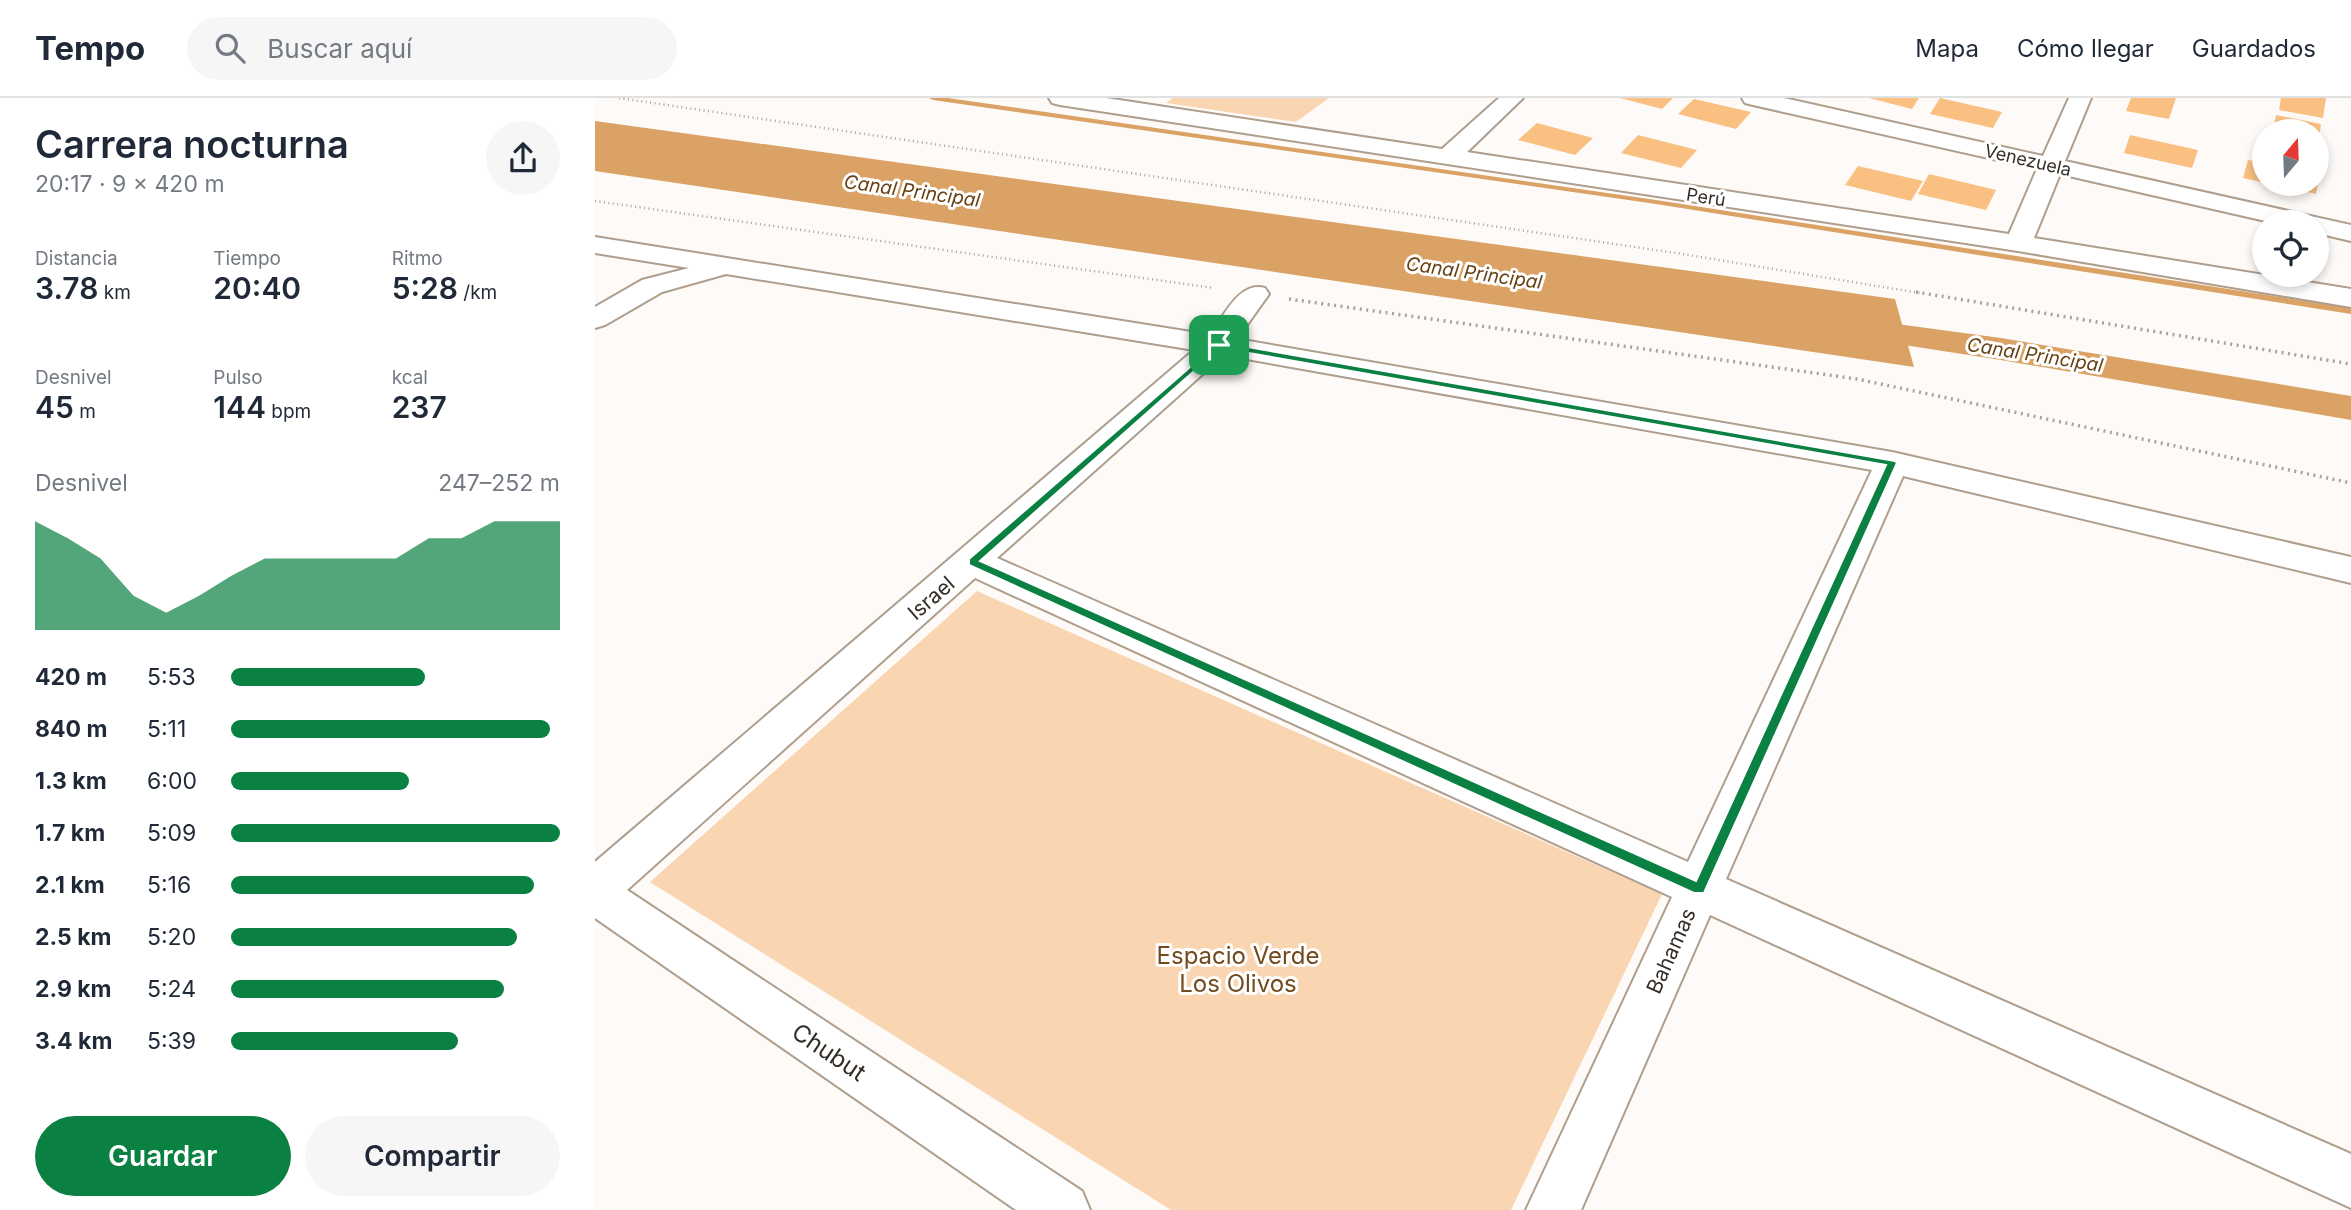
<!DOCTYPE html>
<html lang="es">
<head>
<meta charset="utf-8">
<style>
  :root { --surface:#fff; --page:#f6f6f7; --text:#1f2937; --muted:#747a83; --line:#e0e1e3; --accent:#0b8043 }
  body { margin:0; font-family:Inter,sans-serif; background:var(--page); color:var(--text); height:100vh; display:flex; flex-direction:column; font-size:26px; white-space:nowrap }
  * { box-sizing:border-box; margin:0 }
  p { font-size:23px; color:var(--muted) }
  .icon { flex:none; width:38px; height:38px; fill:none; stroke:currentColor; stroke-width:2; stroke-linecap:round; stroke-linejoin:round }
  .map { position:relative; flex:1; overflow:hidden }
  .sheet { display:flex; flex-direction:column; background:var(--surface); width:595px }
  .sheet>* { flex:none }
  .needle { width:46px; rotate:19deg }
  .controls { position:absolute; left:1657px; top:21px; display:grid; gap:14px }
  .controls a { display:grid; place-items:center; width:77px; height:77px; border-radius:50%; background:var(--surface); box-shadow:0 4px 10px #0003; font-size:35px }
  .pin { position:absolute; display:grid; place-items:center; width:60px; height:60px; color:#fff; margin:-30px; border-radius:14px; box-shadow:0 4px 10px #0006 }
  .round { display:grid; place-items:center; flex:none; width:74px; height:74px; border-radius:37px; background:var(--page) }
  .summary { display:flex; align-items:center; justify-content:space-between; height:119px; padding:0 35px }
  h1 { font-size:38px; font-weight:600; line-height:52px }
  .stats { display:grid; grid-template-columns:repeat(3,1fr); gap:10px; height:119px; padding:7px 35px }
  .stats div { display:grid; align-content:center }
  .stats b { font-size:30px; font-weight:600 }
  .stats small { font-size:19px; font-weight:400 }
  .stats p { font-size:19px }
  .chart { height:196px; padding:14px 35px }
  .chart p { display:flex; justify-content:space-between }
  .chart svg { width:100%; height:126px; margin-top:7px; fill:var(--accent); opacity:.7 }
  .cta { display:flex; gap:14px; margin-top:auto; padding:14px 35px }
  .cta a { flex:1; height:80px; border-radius:42px; background:var(--accent); color:#fff; font-size:28px; font-weight:600; line-height:80px; text-align:center }
  .cta a+a { background:var(--page); color:var(--text) }
  ul { padding:0 35px; list-style:none; font-size:23px }
  li { display:grid; grid-template-columns:112px 84px 1fr; align-items:center; height:52px }
  li i { height:18px; border-radius:9px; background:var(--accent) }
  header { display:flex; align-items:center; gap:42px; box-sizing:border-box; height:98px; padding:0 35px; background:var(--surface); border-bottom:2px solid var(--line) }
  header strong { font-size:33px }
  nav { display:flex; gap:38px; margin-inline-start:auto; font-size:24px }
  .search { width:490px; height:63px; background:var(--page); display:flex; align-items:center; gap:18px; box-sizing:border-box; padding:0 24px; border-radius:38px; color:var(--muted); font-size:26px }
  main { display:flex; flex:1; min-height:0 }
  .map>svg:first-child { display:block }
  .green { fill:#f9d5b1 }
  .water { fill:#daa265 }
  .lines { fill:none; stroke-linecap:round; stroke-linejoin:round }
  .stream { fill:#daa265; fill-rule:evenodd }
  .canal { fill:#daa265; fill-rule:evenodd }
  .building { fill:#fac082 }
  .street-casing { stroke:#af9e8d; stroke-width:4 }
  .path-far1 { stroke:#a7a29d; stroke-width:2.5; stroke-dasharray:1 3.5; stroke-linecap:butt }
  .path { stroke:#a7a29d; stroke-width:3.5; stroke-dasharray:2 4.5; stroke-linecap:butt }
  .street { fill:#fff; fill-rule:evenodd }
  .route { fill:#0b8043; stroke:#fff; stroke-width:2; fill-rule:evenodd }
  .labels { text-anchor:middle; dominant-baseline:central; stroke-width:6; stroke-linejoin:round; paint-order:stroke }
  .far-street-label { font-size:18px; fill:#352e27; stroke:#fff }
  .far-water-label { font-size:19px; font-style:italic; fill:#674112; stroke:#fff }
  .street-label { font-size:21px; fill:#352e27; stroke:#fff }
  .near-park-label { font-size:24px; fill:#714a1d; stroke:#fff }
  .near-street-label { font-size:24px; fill:#352e27; stroke:#fff }
</style>
</head>
<body>
<header>
<strong>Tempo</strong>
<div class="search"><svg class="icon" aria-label="search" viewBox="0 0 24 24"><circle cx="10" cy="10" r="6"/><path d="M15 15l6 6"/></svg>Buscar aquí</div>
<nav><a>Mapa</a><a>Cómo llegar</a><a>Guardados</a></nav>
</header>
<main>
<section class="sheet">
<div class="summary"><div><h1>Carrera nocturna</h1><p>20:17 · 9 × 420 m</p></div><a class="round"><svg class="icon" aria-label="share" viewBox="0 0 24 24"><path d="M12 15V3M7 8l5-5 5 5M5 13v7h14v-7"/></svg></a></div>
<div class="stats">
<div><p>Distancia</p><b>3.78<small> km</small></b></div>
<div><p>Tiempo</p><b>20:40</b></div>
<div><p>Ritmo</p><b>5:28<small> /km</small></b></div>
</div>
<div class="stats">
<div><p>Desnivel</p><b>45<small> m</small></b></div>
<div><p>Pulso</p><b>144<small> bpm</small></b></div>
<div><p>kcal</p><b>237</b></div>
</div>
<div class="chart"><p><span>Desnivel</span>247–252 m</p>
<svg viewBox="0 0 160 44" preserveAspectRatio="none"><path d="M0 44V6L10 12L20 19L30 32L40 38L50 32L60 25L70 19L80 19L90 19L100 19L110 19L120 12L130 12L140 6L150 6L160 6V44z"/></svg>
</div>
<ul>
<li><b>420 m</b>5:53<i style="width:59%"></i></li>
<li><b>840 m</b>5:11<i style="width:97%"></i></li>
<li><b>1.3 km</b>6:00<i style="width:54%"></i></li>
<li><b>1.7 km</b>5:09<i style="width:100%"></i></li>
<li><b>2.1 km</b>5:16<i style="width:92%"></i></li>
<li><b>2.5 km</b>5:20<i style="width:87%"></i></li>
<li><b>2.9 km</b>5:24<i style="width:83%"></i></li>
<li><b>3.4 km</b>5:39<i style="width:69%"></i></li>
</ul>
<div class="cta"><a>Guardar</a><a>Compartir</a></div>
</section>
<div class="map">
<svg width="1756" height="1112" viewBox="0 0 1756 1112">
  <rect width="100%" height="100%" fill="#fefaf7"/>
  <path class="green" d="M578,0H734L701,24L571,5Z
    M382,493L1067,796L916,1112H576L55,784Z"/>
  <path class="water" d="M0,23L1300,201L1319,269L0,73Z"/>
  <g class="lines">
    <path class="stream" d="M334,0H353L1061,102L1756,210V216L1061,106L338,2Z"/>
    <path class="canal" d="M1250,219L1406,240L1756,298V322L1406,262L1238,236L1233,229L1238,222Z"/>
  </g>
  <path class="building" d="M1025,0H1078L1067,11Z
    M1274,0H1324L1317,11Z
    M1345,0L1407,14L1398,30L1335,16Z
    M1536,0H1581L1574,21L1531,13Z
    M1686,0H1731L1728,20L1684,12Z
    M1099,1L1156,14L1141,31L1083,16Z
    M1681,17L1726,26L1724,40L1722,33H1678Z
    M942,25L998,40L980,57L923,42Z
    M1043,37L1102,52L1086,70L1026,55Z
    M1535,37L1603,52L1597,70L1529,55Z
    M1653,62L1670,65V85L1648,80Z
    M1263,68L1328,83L1316,103L1250,87Z
    M1334,76L1401,92L1391,112L1323,96Z
    M1679,86H1723L1721,96Z"/>
  <g class="lines">
    <g class="street-casing">
      <path id="street" d="M454,0H511L847,51L904,0H928L872,54L1414,136L1442,71L1158,7L1150,5L1147,0H1189L1448,58L1474,0H1496L1470,63L1756,127V143L1722,135V124H1675L1465,76L1439,140L1756,191V209L1423,153L465,7L457,5Z
        M0,139L615,237C629,218 644,183 670,190L674,196L642,241L1297,354L1756,459V485L1308,378L1131,781L1756,1056V1110L1115,817L986,1112H931L1077,799L380,480L32,792L487,1093L495,1112H421L0,820V764L599,252L131,176L67,194L10,227L0,230V209L47,182L94,170L0,155ZM629,257L1277,372L1093,764L402,460Z"/>
    </g>
    <path class="path-far1" d="M24,0L1081,155L1331,196
      M0,103L619,190"/>
    <path class="path" d="M1321,194L1756,266
      M694,201L1262,281L1756,385"/>
    <use href="#street" class="street"/>
  </g>
  <path class="route" d="M624,244L1300,363L1302,365L1109,795H1099L374,467V461ZM625,250L1291,367L1101,783L385,463Z"/>
  <g class="labels">
    <g class="far-street-label">
      <text transform="translate(1433 62) rotate(13)">Venezuela</text>
      <text transform="translate(1111 99) rotate(9)">Perú</text>
    </g>
    <g class="far-water-label">
      <text transform="translate(317 93) rotate(8)">Canal Principal</text>
      <text transform="translate(879 175) rotate(8)">Canal Principal</text>
      <text transform="translate(1440 257) rotate(9)">Canal Principal</text>
    </g>
    <g class="street-label">
      <text transform="translate(336 500) rotate(-41)">Israel</text>
      <text transform="translate(1076 853) rotate(-66)">Bahamas</text>
    </g>
    <g class="near-park-label">
      <text x="643" y="857">Espacio Verde<tspan x="643" dy="28">Los Olivos</tspan></text>
    </g>
    <g class="near-street-label">
      <text transform="translate(234 954) rotate(34)">Chubut</text>
    </g>
  </g>
</svg>
<div class="controls">
<a><svg class="needle" viewBox="-14 -14 28 28"><path d="M0-13l5 13h-10z" fill="#e53935"/><path d="M0 13l5-13h-10z" fill="#747a83"/></svg></a>
<a><svg class="icon" aria-label="locate" viewBox="0 0 24 24"><circle cx="12" cy="12" r="6"/><path d="M12 2v4M12 18v4M2 12h4M18 12h4"/></svg></a>
</div>
<div class="pin" style="left:624px;top:247px;background:#1e9e55"><svg class="icon" aria-label="arrive" viewBox="0 0 24 24"><path d="M6 21V4h12l-3 4 3 4H6"/></svg></div>
</div>
</main>
</body>
</html>
